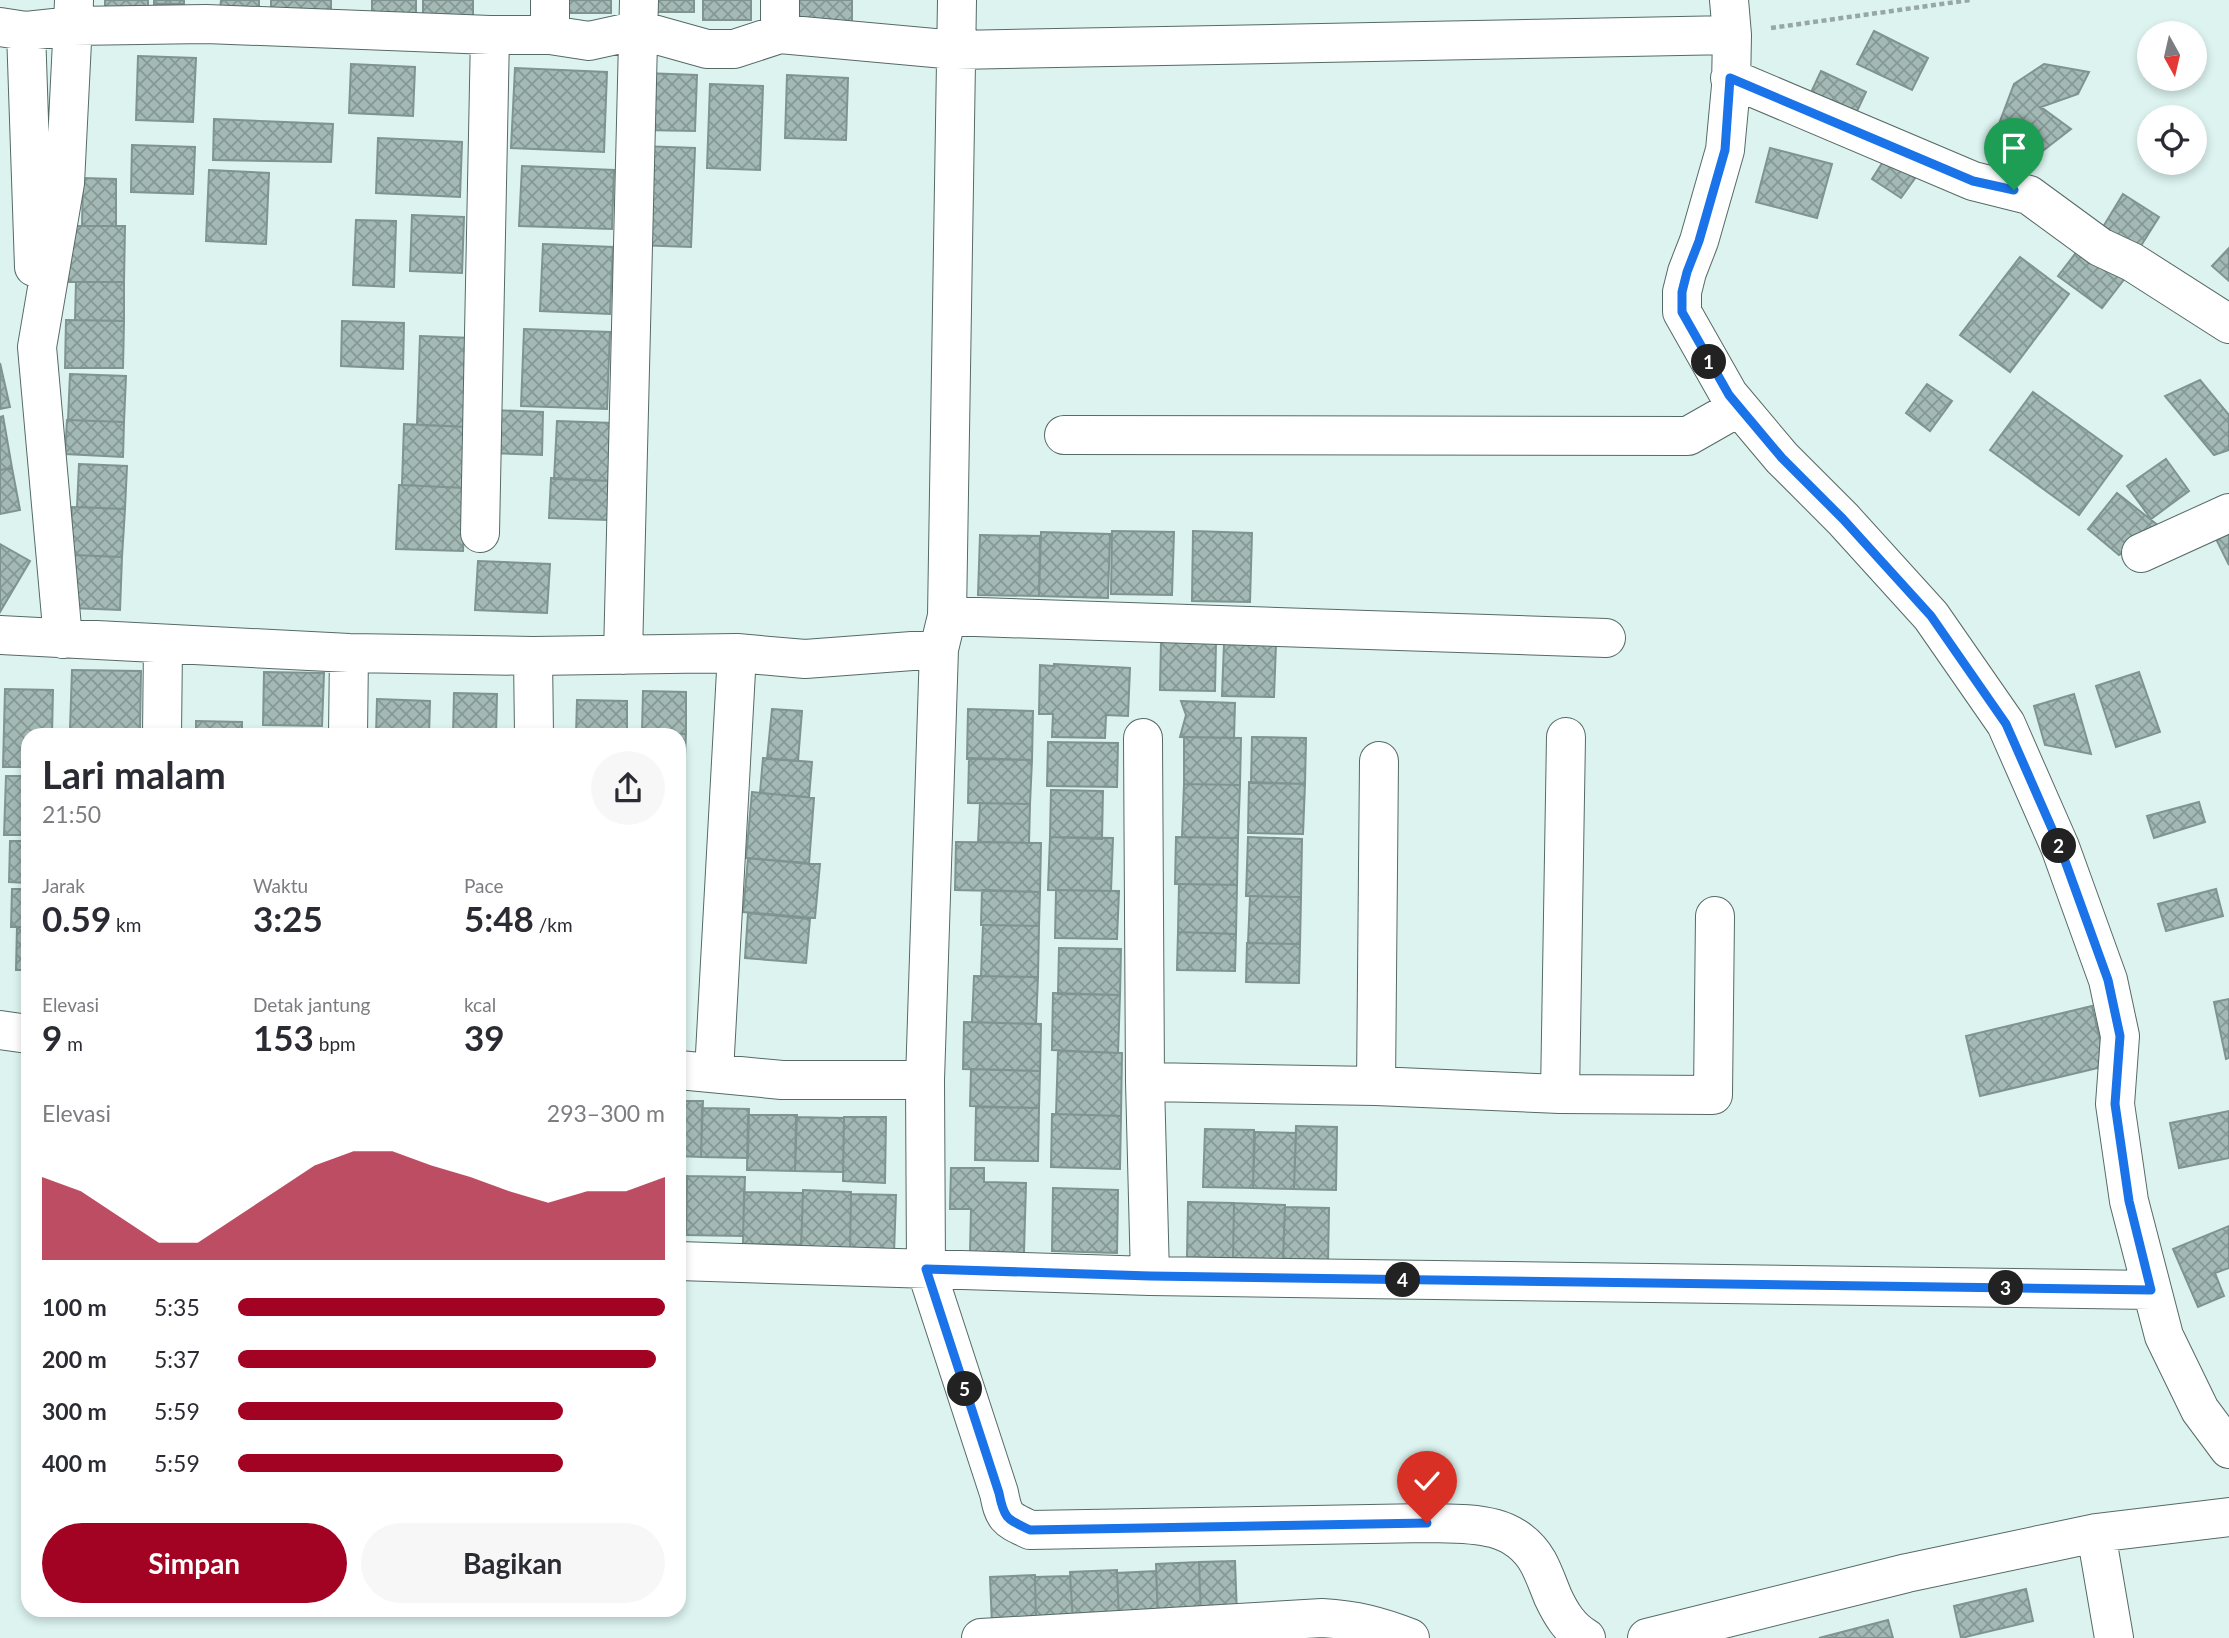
<!DOCTYPE html>
<html lang="id">
<head>
<meta charset="utf-8">
<style>
  :root { --surface:#fff; --page:#f7f7f7; --text:#2b2b33; --muted:#7c7c81; --accent:#a20322 }
  body { margin:0; font-family:Lato,sans-serif; background:var(--page); color:var(--text); height:100vh; display:flex; flex-direction:column; font-size:26px; white-space:nowrap }
  * { box-sizing:border-box; margin:0 }
  p { font-size:23px; color:var(--muted) }
  .icon { flex:none; width:38px; height:38px; fill:none; stroke:currentColor; stroke-width:2; stroke-linecap:round; stroke-linejoin:round }
  .map { position:relative; flex:1; overflow:hidden }
  .details { position:absolute; left:21px; top:728px; width:665px; height:889px; display:flex; flex-direction:column; background:var(--surface); border-radius:21px; box-shadow:0 4px 10px #0003 }
  .details>* { flex:none }
  .needle { width:46px; rotate:172deg }
  .controls { position:absolute; left:2137px; top:21px; display:grid; gap:14px }
  .controls a { display:grid; place-items:center; width:70px; height:70px; border-radius:50%; background:var(--surface); box-shadow:0 4px 10px #0003; font-size:35px }
  .pin { position:absolute; display:grid; place-items:center; width:60px; height:60px; color:#fff; margin:-72px -30px; border-radius:50% 50% 50% 0; rotate:-45deg; box-shadow:0 0 7px #0007 }
  .pin .icon { rotate:45deg }
  .km { position:absolute; width:35px; height:35px; margin:-18px; border-radius:50%; background:#222; color:#fff; font-size:19px; line-height:35px; text-align:center }
  .round { display:grid; place-items:center; flex:none; width:74px; height:74px; border-radius:37px; background:var(--page) }
  .summary { display:flex; align-items:center; justify-content:space-between; height:119px; padding:0 21px }
  h1 { font-size:38px; font-weight:700; line-height:52px }
  .metrics { display:grid; grid-template-columns:repeat(3,1fr); gap:10px; height:119px; padding:7px 21px }
  .metrics div { display:grid; align-content:center }
  .metrics b { font-size:35px; font-weight:700 }
  .metrics small { font-size:19px; font-weight:400 }
  .metrics p { font-size:19px }
  .chart { height:196px; padding:14px 21px }
  .chart p { display:flex; justify-content:space-between }
  .chart svg { width:100%; height:126px; margin-top:7px; fill:var(--accent); opacity:.7 }
  .button { display:flex; gap:14px; margin-top:auto; padding:14px 21px }
  .button a { flex:1; height:80px; border-radius:42px; background:var(--accent); color:#fff; font-size:28px; font-weight:700; line-height:80px; text-align:center }
  .button a+a { background:var(--page); color:var(--text) }
  ul { padding:0 21px; list-style:none; font-size:23px }
  li { display:grid; grid-template-columns:112px 84px 1fr; align-items:center; height:52px }
  li i { height:18px; border-radius:9px; background:var(--accent) }
  .map>svg:first-child { display:block }
  .building { fill:url(#building-cross-hatch); stroke:#7f9491; stroke-width:2 }
  .lines { fill:none; stroke-linecap:round; stroke-linejoin:round }
  .street-casing { stroke:#566a66; stroke-width:40 }
  .path { stroke:#96a7a4; stroke-width:4.5; stroke-dasharray:5 3.5; stroke-linecap:butt }
  .street { stroke:#fff; stroke-width:38 }
  .route-casing { stroke:#fff; stroke-width:14 }
  .route { stroke:#1a73e8; stroke-width:9 }
</style>
</head>
<body>
<div class="map">
<svg width="2229" height="1638" viewBox="0 0 2229 1638">
  <defs>
    <pattern id="building-cross-hatch" width="8" height="8" patternUnits="userSpaceOnUse" patternTransform="scale(1.75)"><rect width="8" height="8" fill="#a3b9b5"/><path d="M0 0l8 8M0 8l8-8" fill="none" stroke="#869894"/></pattern>
  </defs>
  <rect width="100%" height="100%" fill="#dcf3ef"/>
  <path class="building" d="M105,0H148V8L105,9Z
    M154,0H184V4H154Z
    M221,0H259V10H220Z
    M271,0H331V12H271Z
    M372,0H416V16H372Z
    M423,0H473V27H423Z
    M563,0H611V13H563Z
    M655,0H694V12H655Z
    M703,0H751V20H703Z
    M789,0H852V22L789,23Z
    M1874,31L1928,58L1912,90L1857,64Z
    M138,56L196,58L193,122L136,120Z
    M351,64L415,67L413,116L349,113Z
    M2044,64L2089,72L2078,94L2041,107L2071,129L2036,156L1993,140L2014,84Z
    M515,68L607,72L604,152L511,148Z
    M1821,71L1866,92L1851,124L1806,103Z
    M644,73L697,75L695,131L642,130Z
    M787,75L848,78L846,140L785,138Z
    M710,84L763,86L760,170L707,168Z
    M214,119L333,124L331,162L213,160Z
    M378,138L462,142L460,197L376,193Z
    M132,145L195,147L193,194L131,192Z
    M640,146L695,148L691,247L636,245Z
    M1770,148L1832,164L1817,218L1756,202Z
    M1888,154L1918,174L1901,198L1872,179Z
    M522,166L614,170L612,229L519,226Z
    M209,170L269,173L266,244L206,241Z
    M83,178L116,179V226H82Z
    M2123,194L2159,217L2139,249L2103,227Z
    M412,215L464,217L462,273L410,271Z
    M356,220L396,221L394,287L353,285Z
    M69,226H125L124,282H68Z
    M2085,241L2129,273L2102,308L2058,276Z
    M543,244L613,247L610,314L540,311Z
    M2229,248V281L2212,266Z
    M2020,257L2069,294L2010,372L1960,335Z
    M76,282H124V321L75,320Z
    M66,320L124,321L123,368H65Z
    M342,321L404,323L403,369L341,366Z
    M524,329L610,332L607,409L521,406Z
    M420,336L472,338L469,427L417,425Z
    M0,363L10,407L0,409Z
    M70,374L126,376L124,422L68,420Z
    M2200,380L2229,415V450L2214,455L2165,396Z
    M1927,384L1952,401L1930,431L1906,413Z
    M2033,392L2122,456L2079,515L1990,450Z
    M493,410L543,412L542,455L491,453Z
    M3,416L12,468L0,470V417Z
    M67,420L124,422L123,457L65,454Z
    M557,421L613,423L610,481L554,479Z
    M404,424L469,427L466,488L402,485Z
    M2166,459L2189,491L2151,519L2127,486Z
    M79,464L127,466L125,509L77,507Z
    M12,468L20,510L0,514V470Z
    M551,478L610,481L608,520L549,518Z
    M399,485L466,488L463,551L396,549Z
    M2117,493L2164,530L2119,555L2088,529Z
    M72,507L125,509L122,557L70,555Z
    M2229,522V565L2212,531Z
    M1112,531L1174,532L1172,595L1111,594Z
    M1193,531L1252,533L1250,602L1192,601Z
    M1041,532L1110,534L1108,598L1039,596Z
    M980,535L1040,536L1039,596L978,595Z
    M0,544L30,561L0,612Z
    M74,555L122,557L120,610L71,608Z
    M478,561L550,564L547,613L475,610Z
    M1161,641L1216,642L1215,691L1160,690Z
    M1224,643L1276,644L1274,697L1222,696Z
    M1054,664L1130,668L1128,716L1106,715L1105,738L1052,737L1053,714H1039L1040,665L1054,666Z
    M72,670L141,671L140,731L70,729Z
    M264,672L324,673L322,726L263,725Z
    M2139,672L2160,732L2116,747L2096,686Z
    M5,689L53,690L52,735H28V767H3Z
    M643,691L686,692V734L642,733Z
    M454,693L497,694L496,735H453Z
    M2074,694L2091,754L2045,745L2034,706Z
    M377,699L430,701L429,735H376Z
    M577,700L627,701V735H576Z
    M1181,701L1235,703L1234,738L1180,737L1186,715Z
    M772,709L802,711L798,761L767,759Z
    M968,709L1033,711L1032,760L967,759Z
    M196,721L242,722V735H196Z
    M259,732L315,733V735H259Z
    M644,733L686,734L684,779H679V735Z
    M1184,737L1241,738L1240,785L1184,784Z
    M1252,737L1306,738L1305,784L1251,783Z
    M1048,742L1118,743L1117,787L1047,786Z
    M763,758L812,762L809,797L760,793Z
    M969,758L1032,760L1030,804L968,803Z
    M6,776H28V835H4Z
    M679,779H684V821L679,820Z
    M1249,782L1305,784L1303,834L1248,833Z
    M1184,784L1240,785L1238,838L1182,837Z
    M1051,790L1103,791L1102,839L1050,837Z
    M752,792L814,798L809,864L746,858Z
    M2199,802L2205,822L2154,838L2147,816Z
    M980,803L1030,804L1029,843L978,842Z
    M679,820L684,821L682,865L679,864Z
    M1050,837L1113,838L1111,891L1048,890Z
    M1176,837L1238,838L1237,885L1175,884Z
    M1248,837L1302,839L1301,897L1246,896Z
    M10,841H28V883L9,882Z
    M956,842L1041,843L1040,892L955,890Z
    M748,858L820,864L815,918L743,912Z
    M1179,884L1237,885L1236,934L1178,932Z
    M12,889H28V927H11Z
    M2216,889L2223,916L2166,931L2158,904Z
    M982,890L1040,892L1039,926L981,925Z
    M1056,890L1119,891L1117,939L1055,938Z
    M1250,896L1301,897L1300,944L1248,943Z
    M748,913L810,919L806,963L745,958Z
    M983,925L1039,926L1038,977L981,976Z
    M17,927H28V970H16Z
    M1178,932L1236,934L1235,971L1177,970Z
    M1247,943L1300,944L1299,983L1246,982Z
    M1059,948L1121,949L1120,995L1058,994Z
    M974,976L1038,977L1036,1024L972,1022Z
    M1053,993L1120,995L1118,1053L1052,1050Z
    M2229,999V1058L2226,1059L2214,1002Z
    M2092,1006L2106,1066L1980,1096L1966,1036Z
    M964,1022L1041,1024L1040,1071L963,1069Z
    M1058,1051L1122,1053L1121,1116L1056,1114Z
    M971,1069L1040,1071L1039,1108L970,1106Z
    M679,1101H703L701,1157L679,1156Z
    M976,1107L1039,1108L1038,1161L975,1160Z
    M702,1108L749,1109L748,1158L701,1157Z
    M2229,1111V1158L2179,1168L2170,1123Z
    M1052,1114L1121,1116L1120,1169L1051,1167Z
    M748,1115H797L795,1171L747,1170Z
    M796,1117L844,1118L843,1172L795,1171Z
    M844,1117H886L885,1183L843,1181Z
    M1296,1126L1337,1127L1336,1190L1294,1189Z
    M1205,1129L1254,1130L1253,1188L1203,1187Z
    M1255,1132L1296,1133L1294,1189L1253,1188Z
    M951,1168H984V1182L1026,1183L1024,1253L970,1252L971,1209H950Z
    M679,1176H687L686,1229H679Z
    M687,1176L745,1177L743,1236L686,1235Z
    M1053,1188L1118,1190L1117,1253L1052,1251Z
    M803,1190L851,1192L850,1253L801,1252Z
    M744,1192L803,1193L801,1245L743,1244Z
    M851,1194L896,1195L894,1254L850,1253Z
    M1188,1202L1234,1203L1233,1258L1187,1257Z
    M1234,1203L1285,1205L1283,1259L1233,1258Z
    M1285,1207L1329,1208L1328,1264H1283Z
    M2229,1226V1268L2215,1273L2224,1296L2198,1307L2173,1249Z
    M1235,1561L1237,1615L1201,1617L1199,1562Z
    M1199,1562L1201,1617L1158,1618L1156,1564Z
    M1117,1570L1119,1620L1073,1622L1070,1572Z
    M1156,1571L1158,1618L1119,1620L1117,1573Z
    M1035,1575L1036,1623L992,1625L990,1577Z
    M1070,1576L1073,1622L1036,1623L1035,1577Z
    M2026,1589L2033,1621L1961,1638L1954,1606Z
    M1888,1620L1893,1638H1819Z"/>
  <g class="lines">
    <g class="street-casing">
      <path id="street" d="M780,0V34
        M957,0L947,616L939,649L925,1080L926,1269L999,1493C1004,1519 1007,1519 1030,1530L1427,1523C1468,1524 1514,1520 1538,1562C1544,1573 1548,1585 1553,1597C1561,1614 1570,1629 1586,1638
        M1729,0L1732,35L1731,86L1725,150L1699,241L1687,272L1682,292V312L1729,395L1782,458L1843,519L1931,616L2006,724L2060,847L2108,980L2120,1036L2115,1104L2129,1201L2164,1336L2200,1410L2229,1449
        M0,27L26,31L73,26L206,24L490,35H550L589,41L639,30L707,49H734L780,34L956,50L1732,35
        M26,31L34,267
        M550,35V0
        M1730,78L1973,181L2029,195L2100,247L2132,262L2229,324
        M1064,435L1688,436L1739,407
        M480,533L490,35
        M2141,553L2229,513
        M947,616L1606,638
        M0,635L349,653L533,656L737,653L805,659L939,649
        M63,639L37,347L65,183L74,1
        M623,655L639,0
        M533,656L534,735
        M162,735L163,645
        M348,735L349,653
        M1143,738L1145,1082L1150,1276
        M0,1030L28,1034
        M679,1070L782,1080H925
        M714,1072L737,653
        M1145,1082L1376,1086L1560,1094L1713,1095L1715,916
        M1376,1086L1379,761
        M1560,1094L1566,737
        M679,1261L1150,1276L2151,1290
        M2096,1533L2114,1638
        M981,1638L1322,1618C1356,1620 1379,1626 1410,1638
        M1647,1638L1907,1573L2096,1533L2229,1517"/>
    </g>
    <path class="path" d="M1771,28L1970,0"/>
    <use href="#street" class="street"/>
  </g>
  <g class="lines">
    <g class="route-casing">
      <path id="route" d="M1427,1523L1030,1530C1007,1519 1004,1519 999,1493L926,1269L1150,1276L2151,1290L2129,1201L2115,1104L2120,1036L2108,980L2060,847L2006,724L1931,616L1843,519L1782,458L1729,395L1682,312V292L1687,272L1699,241L1725,150L1730,78L1973,181L2014,190"/>
    </g>
    <use href="#route" class="route"/>
  </g>
</svg>
<div class="controls">
<a><svg class="needle" viewBox="-14 -14 28 28"><path d="M0-13l5 13h-10z" fill="#e53935"/><path d="M0 13l5-13h-10z" fill="#7c7c81"/></svg></a>
<a><svg class="icon" aria-label="locate" viewBox="0 0 24 24"><circle cx="12" cy="12" r="6"/><path d="M12 2v4M12 18v4M2 12h4M18 12h4"/></svg></a>
</div>
<div class="pin" style="left:2014px;top:190px;background:#1e9e55"><svg class="icon" aria-label="arrive" viewBox="0 0 24 24"><path d="M6 21V4h12l-3 4 3 4H6"/></svg></div>
<div class="pin" style="left:1427px;top:1523px;background:#d93025"><svg class="icon" aria-label="check" viewBox="0 0 24 24"><path d="M5 12l5 5 9-10"/></svg></div>
<b class="km" style="left:1709px;top:362px">1</b>
<b class="km" style="left:2059px;top:846px">2</b>
<b class="km" style="left:2006px;top:1288px">3</b>
<b class="km" style="left:1403px;top:1280px">4</b>
<b class="km" style="left:965px;top:1389px">5</b>
<section class="details">
<div class="summary"><div><h1>Lari malam</h1><p>21:50</p></div><a class="round"><svg class="icon" aria-label="share" viewBox="0 0 24 24"><path d="M12 15V3M7 8l5-5 5 5M5 13v7h14v-7"/></svg></a></div>
<div class="metrics">
<div><p>Jarak</p><b>0.59<small> km</small></b></div>
<div><p>Waktu</p><b>3:25</b></div>
<div><p>Pace</p><b>5:48<small> /km</small></b></div>
</div>
<div class="metrics">
<div><p>Elevasi</p><b>9<small> m</small></b></div>
<div><p>Detak jantung</p><b>153<small> bpm</small></b></div>
<div><p>kcal</p><b>39</b></div>
</div>
<div class="chart"><p><span>Elevasi</span>293–300 m</p>
<svg viewBox="0 0 160 44" preserveAspectRatio="none"><path d="M0 44V15L10 20L20 29L30 38L40 38L50 29L60 20L70 11L80 6L90 6L100 11L110 15L120 20L130 24L140 20L150 20L160 15V44z"/></svg>
</div>
<ul>
<li><b>100 m</b>5:35<i style="width:100%"></i></li>
<li><b>200 m</b>5:37<i style="width:98%"></i></li>
<li><b>300 m</b>5:59<i style="width:76%"></i></li>
<li><b>400 m</b>5:59<i style="width:76%"></i></li>
</ul>
<div class="button"><a>Simpan</a><a>Bagikan</a></div>
</section>
</div>
</body>
</html>
